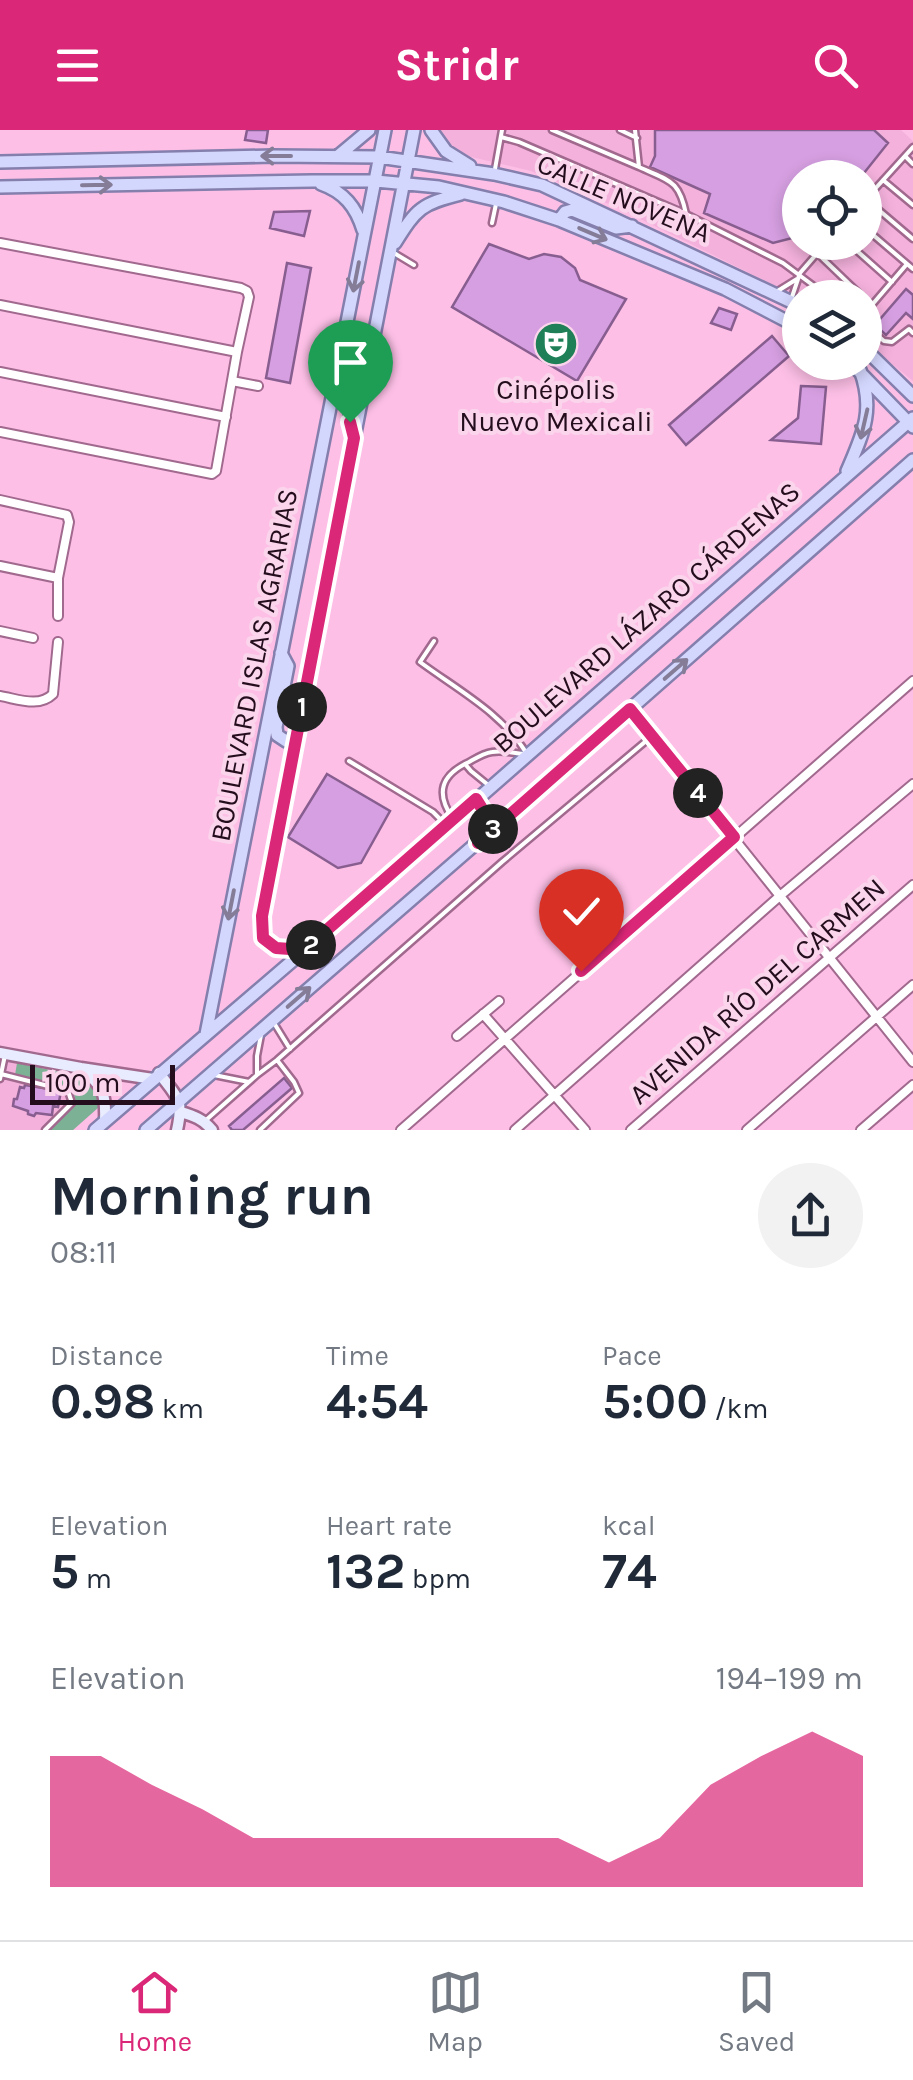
<!DOCTYPE html>
<html lang="en">
<head>
<meta charset="utf-8">
<style>
  :root { --surface:#fff; --page:#f2f2f3; --text:#1f2937; --muted:#747a83; --line:#e0e1e3; --accent:#db2777 }
  body { margin:0; font-family:Karla,sans-serif; background:var(--page); color:var(--text); height:100vh; display:flex; flex-direction:column; font-size:38px; white-space:nowrap }
  * { box-sizing:border-box; margin:0 }
  p { font-size:32px; color:var(--muted) }
  .icon { flex:none; width:55px; height:55px; fill:none; stroke:currentColor; stroke-width:2; stroke-linecap:round; stroke-linejoin:round }
  .map { position:relative; height:1000px; overflow:hidden }
  .sheet { display:flex; flex-direction:column; background:var(--surface); flex:1 }
  .sheet>* { flex:none }
  .tools { position:absolute; left:782px; top:30px; display:grid; gap:20px }
  .tools a { display:grid; place-items:center; width:100px; height:100px; border-radius:50%; background:var(--surface); box-shadow:0 5px 15px #0003; font-size:50px }
  .scale { position:absolute; left:30px; bottom:25px; width:145px; box-sizing:border-box; padding-left:10px; border:5px solid #240e1d; border-top:0; font-size:28px; line-height:35px; white-space:nowrap; color:#240e1d; -webkit-text-stroke:8px #fbd5ec; paint-order:stroke }
  .pin { position:absolute; display:grid; place-items:center; width:85px; height:85px; color:#fff; margin:-102px -42px; border-radius:50% 50% 50% 0; rotate:-45deg; box-shadow:0 0 10px #0007 }
  .pin .icon { rotate:45deg }
  .km { position:absolute; width:50px; height:50px; margin:-25px; border-radius:50%; background:#222; color:#fff; font-size:28px; line-height:50px; text-align:center }
  .round { display:grid; place-items:center; flex:none; width:105px; height:105px; border-radius:52px; background:var(--page) }
  .overview { display:flex; align-items:center; justify-content:space-between; height:170px; padding:0 50px }
  h1 { font-size:55px; font-weight:700; line-height:75px }
  .stats { display:grid; grid-template-columns:repeat(3,1fr); gap:15px; height:170px; padding:10px 50px }
  .stats div { display:grid; align-content:center }
  .stats b { font-size:50px; font-weight:700 }
  .stats small { font-size:28px; font-weight:400 }
  .stats p { font-size:28px }
  .chart { height:280px; padding:20px 50px }
  .chart p { display:flex; justify-content:space-between }
  .chart svg { width:100%; height:180px; margin-top:10px; fill:var(--accent); opacity:.7 }
  header { display:flex; justify-content:space-between; align-items:center; height:130px; padding:0 50px; background:var(--accent); color:#fff; font-size:45px; font-weight:700 }
  .menu { display:flex; justify-content:space-around; align-items:center; height:140px; border-top:2px solid var(--line); background:var(--surface); font-size:28px; color:var(--muted) }
  .menu a { display:grid; justify-items:center; gap:5px }
  .menu .selected { color:var(--accent) }
  .map>svg:first-child { display:block }
  .built { fill:#f4b1dc; fill-rule:evenodd }
  .green { fill:#7db195 }
  .building { fill:#d69fe1; stroke:#875e8f; stroke-width:2.5 }
  .lines { fill:none; stroke-linecap:round; stroke-linejoin:round }
  .lane-casing { stroke:#a1698e; stroke-width:9 }
  .street-casing { stroke:#a1698e; stroke-width:12 }
  .secondary-casing { stroke:#a1698e; stroke-width:15 }
  .primary-casing { stroke:#847fad; stroke-width:16 }
  .lane { stroke:#fff; stroke-width:4 }
  .street { stroke:#fff; stroke-width:8 }
  .secondary { stroke:#e9ebfe; stroke-width:10 }
  .primary { stroke:#d4d7fd; stroke-width:11 }
  .oneway { stroke:#857d98 }
  .route-casing { stroke:#fff; stroke-width:20 }
  .route { stroke:#db2777; stroke-width:12 }
  .labels { text-anchor:middle; dominant-baseline:central; stroke-width:8; stroke-linejoin:round; paint-order:stroke }
  .street-label { font-size:28px; fill:#240e1d; stroke:#fbd5ec }
  .poi-label { font-size:28px; fill:#240e1d; stroke:#fbd5ec }
</style>
</head>
<body>
<header><svg class="icon" aria-label="menu" viewBox="0 0 24 24"><path d="M4 6h16M4 12h16M4 18h16"/></svg>Stridr<svg class="icon" aria-label="search" viewBox="0 0 24 24"><circle cx="10" cy="10" r="6"/><path d="M15 15l6 6"/></svg></header>
<div class="map">
<svg width="913" height="1000" viewBox="0 0 913 1000">
  <rect width="100%" height="100%" fill="#fdbfe6"/>
  <path class="built" d="M435,0H901L913,11V251L865,212V168H800L616,77L531,41L454,23ZM800,48H865V112H800Z
    M0,930L84,947L99,977L73,1000H0Z"/>
  <path class="green" d="M17,933L84,947L99,962V977L73,1000H50L76,973L73,959L15,945Z"/>
  <path class="building" d="M247,0H268L266,13L245,10Z
    M655,0H874L888,13L860,48H800V106L773,113L704,83L710,64L650,37L655,26Z
    M310,81L304,106L270,98L274,82Z
    M489,114L529,129L544,124L561,127L575,138L580,150L626,169L577,251L452,177Z
    M287,133L311,138L290,253L266,248Z
    M906,159L913,165V189L906,183L886,205L875,195Z
    M719,178L737,184L731,200L711,193Z
    M772,206L789,226L686,315L669,295Z
    M801,256L826,257L821,314L771,310L798,288Z
    M327,644L390,681L361,733L338,738L288,707Z
    M284,948L292,958L243,1000H232L229,996Z
    M25,955L61,961L58,977L53,976L52,985L36,983L34,986L28,984V981L13,976L14,969H17L20,957L24,958Z"/>
  <g class="lines">
    <g class="lane-casing">
      <path id="lane" d="M552,0L639,37
        M620,0L637,8
        M635,0L639,37C669,51 679,49 686,84L783,133L830,168
        M501,7L519,12L686,84
        M905,26L913,34
        M495,39L502,0
        M883,50L913,75
        M865,70L913,17
        M867,70L913,109
        M492,93L496,74
        M865,98L913,139
        M847,112L892,152
        M394,123L414,135
        M817,123L864,168
        M776,162L797,149
        M791,170L800,143L827,112
        M865,183L907,134
        M865,195L884,211L892,212L909,199L913,203
        M434,511L420,532C458,560 502,583 527,624
        M349,631L433,682L445,694
        M465,634L471,641L487,654
        M453,689C435,663 441,645 469,632C476,628 484,623 492,622C502,620 514,623 524,624
        M274,893L290,919
        M1,944L68,961L72,973L45,1000
        M214,945L249,952
        M257,945V926L261,905
        M0,949L5,925
        M205,991L257,945L277,930L502,732L652,606
        M260,1000L299,963L294,952L277,930"/>
    </g>
    <g class="street-casing">
      <path id="street" d="M0,113L241,158L247,161L249,167L237,222L216,341L212,344L0,302
        M0,175L237,222
        M0,242L226,287
        M232,251L258,256
        M0,370L67,385L69,392L58,448V486
        M0,436L58,448
        M0,501L33,508
        M0,566C18,569 39,578 53,564L58,512
        M630,579L913,932
        M483,884L585,1000
        M457,906L499,871
        M401,1000L913,551
        M515,1000L781,765L913,654
        M631,1000L913,755
        M747,1000L913,855
        M861,1000L913,955"/>
    </g>
    <g class="secondary-casing">
      <path id="secondary" d="M0,923L81,938L153,949
        M81,939C104,956 106,964 105,991
        M159,943C177,967 184,969 177,1000
        M181,982C194,986 203,989 212,1000"/>
    </g>
    <g class="primary-casing">
      <path id="primary" d="M431,0L446,21L470,36
        M338,26L369,0
        M0,32L273,26L379,27L494,44L542,55L800,176
        M321,54C344,62 356,77 363,100
        M0,57L312,51H376L439,57L504,72L559,90L725,159L800,198
        M559,90L565,82L572,80L616,98L632,96
        M395,113C417,78 421,74 461,64
        M865,219L913,266
        M850,232L913,297
        M337,243L351,246L355,250L350,288L352,299
        M847,341C863,304 875,280 860,240
        M281,523L288,536L276,597L277,605L286,611L296,606
        M476,669L486,685L479,709
        M305,820C277,821 259,818 261,786L414,0
        M206,904L385,0
        M95,1000L305,820L913,288
        M146,1000L578,625L913,330"/>
    </g>
    <use href="#lane" class="lane"/>
    <use href="#street" class="street"/>
    <use href="#secondary" class="secondary"/>
    <use href="#primary" class="primary"/>
  </g>
  <defs><path id="oneway-shaft" d="M-6 0H5M1.5-3L5.5 0L1.5 3" fill="none" stroke-width="1.6" stroke-linecap="round" stroke-linejoin="round" transform="scale(2.5)"/></defs>
  <g class="oneway">
    <use href="#oneway-shaft" transform="translate(276 26) rotate(180)"/>
    <use href="#oneway-shaft" transform="translate(97 55) rotate(-1)"/>
    <use href="#oneway-shaft" transform="translate(593 104) rotate(23)"/>
    <use href="#oneway-shaft" transform="translate(356 147) rotate(101)"/>
    <use href="#oneway-shaft" transform="translate(864 294) rotate(103)"/>
    <use href="#oneway-shaft" transform="translate(676 539) rotate(-41)"/>
    <use href="#oneway-shaft" transform="translate(231 775) rotate(101)"/>
    <use href="#oneway-shaft" transform="translate(299 867) rotate(-41)"/>
  </g>
  <g class="lines">
    <g class="route-casing">
      <path id="route" d="M350,292L354,308L262,786L263,808L276,818L304,820L476,669L486,685L478,713L630,579L734,707L581,841"/>
    </g>
    <use href="#route" class="route"/>
  </g>
  <defs>
    <g id="theatre-disc" transform="scale(2.25)"><circle r="9.5" fill="#1f8058" stroke="#fbd5ec"/><path d="M-5-5.5Q0-4 5-5.5V0Q5 5 0 6Q-5 5-5 0ZM-3.3-2.5H-1v1.5H-3.3ZM1-2.5H3.3v1.5H1ZM-2.8 1Q0 5.5 2.8 1Z" fill="#fff"/></g>
  </defs>
  <g fill-rule="evenodd">
    <use href="#theatre-disc" x="556" y="214"/>
  </g>
  <g class="labels">
    <g class="street-label">
      <text transform="translate(624 68) rotate(23)">CALLE NOVENA</text>
      <text transform="translate(646 487) rotate(-41)">BOULEVARD LÁZARO CÁRDENAS</text>
      <text transform="translate(254 535) rotate(-79)">BOULEVARD ISLAS AGRARIAS</text>
      <text transform="translate(757 861) rotate(-41)">AVENIDA RÍO DEL CARMEN</text>
    </g>
    <g class="poi-label">
      <text x="556" y="259">Cinépolis<tspan x="556" dy="32">Nuevo Mexicali</tspan></text>
    </g>
  </g>
</svg>
<div class="tools">
<a><svg class="icon" aria-label="locate" viewBox="0 0 24 24"><circle cx="12" cy="12" r="6"/><path d="M12 2v4M12 18v4M2 12h4M18 12h4"/></svg></a>
<a><svg class="icon" aria-label="layers" viewBox="0 0 24 24"><path d="M12 4l9 5-9 5-9-5zM3 14l9 5 9-5"/></svg></a>
</div>
<div class="scale">100 m</div>
<div class="pin" style="left:350px;top:292px;background:#1e9e55"><svg class="icon" aria-label="arrive" viewBox="0 0 24 24"><path d="M6 21V4h12l-3 4 3 4H6"/></svg></div>
<div class="pin" style="left:581px;top:841px;background:#d93025"><svg class="icon" aria-label="check" viewBox="0 0 24 24"><path d="M5 12l5 5 9-10"/></svg></div>
<b class="km" style="left:302px;top:577px">1</b>
<b class="km" style="left:311px;top:815px">2</b>
<b class="km" style="left:493px;top:699px">3</b>
<b class="km" style="left:698px;top:663px">4</b>
</div>
<section class="sheet">
<div class="overview"><div><h1>Morning run</h1><p>08:11</p></div><a class="round"><svg class="icon" aria-label="share" viewBox="0 0 24 24"><path d="M12 15V3M7 8l5-5 5 5M5 13v7h14v-7"/></svg></a></div>
<div class="stats">
<div><p>Distance</p><b>0.98<small> km</small></b></div>
<div><p>Time</p><b>4:54</b></div>
<div><p>Pace</p><b>5:00<small> /km</small></b></div>
</div>
<div class="stats">
<div><p>Elevation</p><b>5<small> m</small></b></div>
<div><p>Heart rate</p><b>132<small> bpm</small></b></div>
<div><p>kcal</p><b>74</b></div>
</div>
<div class="chart"><p><span>Elevation</span>194–199 m</p>
<svg viewBox="0 0 160 44" preserveAspectRatio="none"><path d="M0 44V12L10 12L20 19L30 25L40 32L50 32L60 32L70 32L80 32L90 32L100 32L110 38L120 32L130 19L140 12L150 6L160 12V44z"/></svg>
</div>
</section>
<nav class="menu">
<a class="selected"><svg class="icon" aria-label="home" viewBox="0 0 24 24"><path d="M3 11l9-7 9 7M6 9v11h12V9"/></svg>Home</a>
<a><svg class="icon" aria-label="map" viewBox="0 0 24 24"><path d="M3 6l6-2 6 2 6-2v14l-6 2-6-2-6 2zM9 4v14M15 6v14"/></svg>Map</a>
<a><svg class="icon" aria-label="saved" viewBox="0 0 24 24"><path d="M7 4h10v16l-5-4-5 4z"/></svg>Saved</a>
</nav>
</body>
</html>
